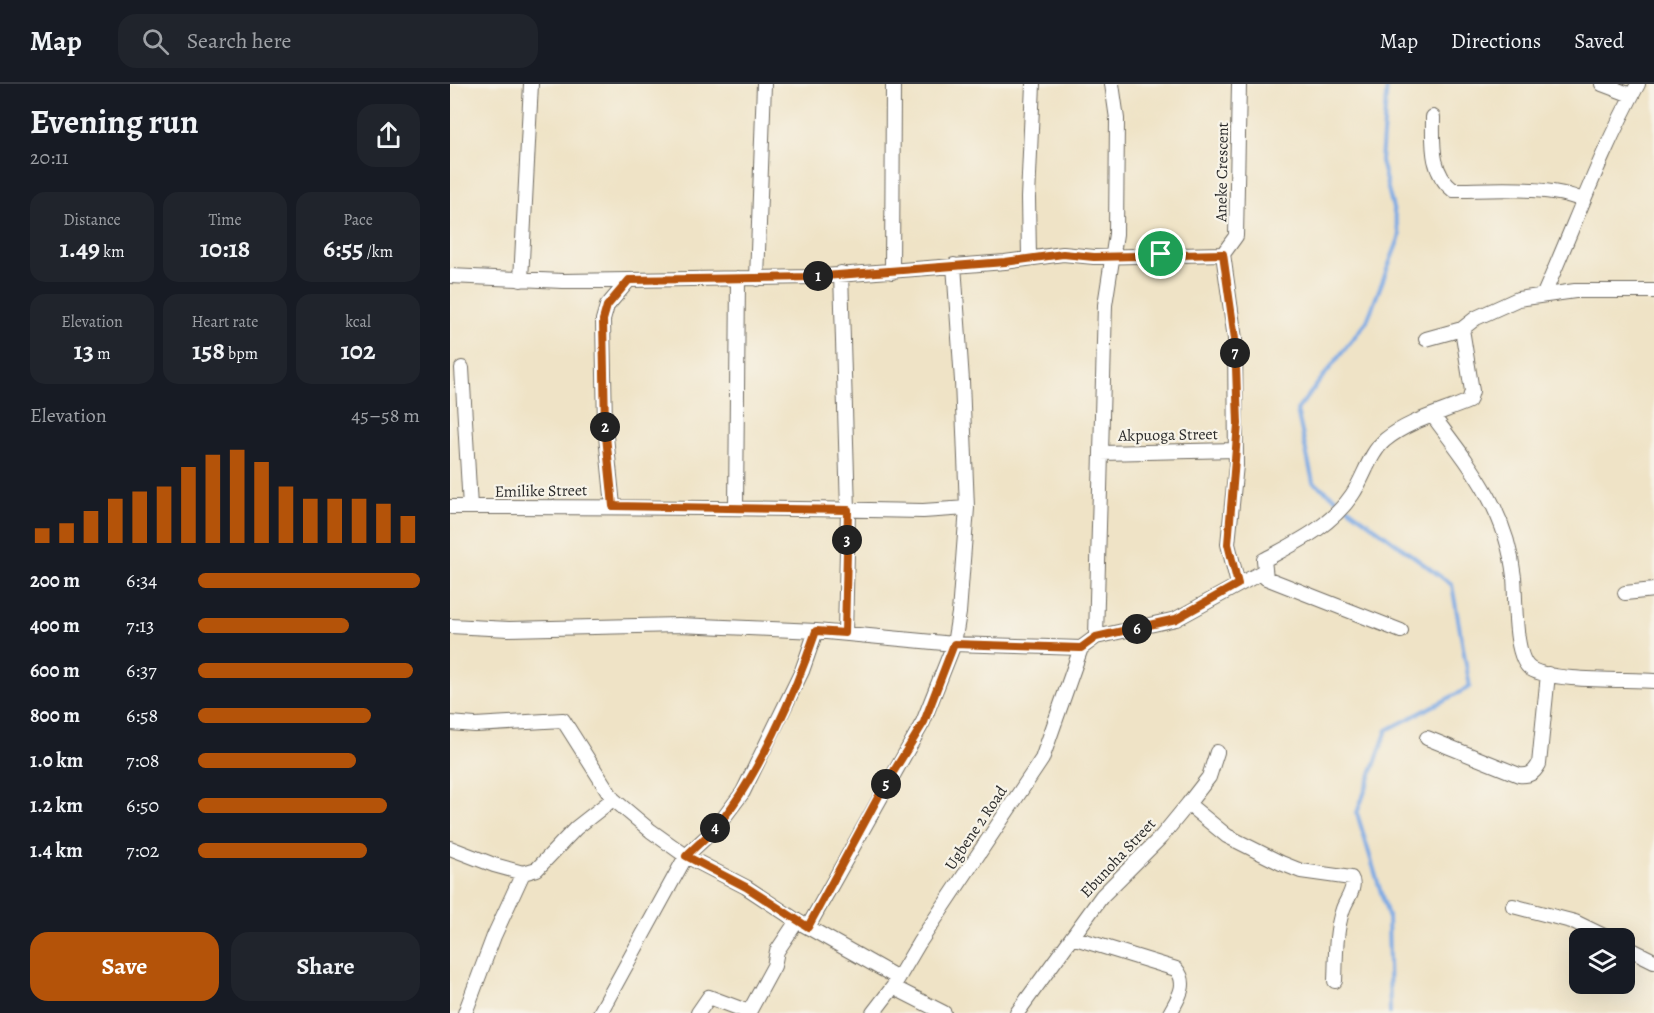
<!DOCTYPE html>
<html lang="en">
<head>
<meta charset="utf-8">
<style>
  :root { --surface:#171b24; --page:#20242c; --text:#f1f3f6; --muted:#9ea1a6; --line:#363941; --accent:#b45309 }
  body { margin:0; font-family:Alegreya,serif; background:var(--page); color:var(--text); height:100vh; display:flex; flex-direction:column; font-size:22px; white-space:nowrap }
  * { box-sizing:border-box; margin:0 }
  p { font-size:20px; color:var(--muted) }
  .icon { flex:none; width:33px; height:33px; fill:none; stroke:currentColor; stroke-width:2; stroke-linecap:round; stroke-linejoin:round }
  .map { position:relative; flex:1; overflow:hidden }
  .side { display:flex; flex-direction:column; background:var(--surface); width:450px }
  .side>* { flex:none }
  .buttons { position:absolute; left:1119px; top:844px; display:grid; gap:12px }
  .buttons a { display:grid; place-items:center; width:66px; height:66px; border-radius:12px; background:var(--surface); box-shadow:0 6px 24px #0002; font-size:30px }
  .pin { position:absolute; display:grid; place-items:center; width:51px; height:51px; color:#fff; margin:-26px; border:3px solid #fff; border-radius:50%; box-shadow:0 2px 6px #0007 }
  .km { position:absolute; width:30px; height:30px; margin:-15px; border-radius:50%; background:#222; color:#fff; font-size:16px; line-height:30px; text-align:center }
  .round { display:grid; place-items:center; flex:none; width:63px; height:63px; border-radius:18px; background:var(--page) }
  .head { display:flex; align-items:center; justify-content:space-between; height:102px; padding:0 30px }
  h1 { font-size:33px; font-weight:700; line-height:45px }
  .figures { display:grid; grid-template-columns:repeat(3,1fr); gap:9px; height:102px; padding:6px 30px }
  .figures div { display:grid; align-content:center; border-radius:15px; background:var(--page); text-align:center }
  .figures b { font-size:26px; font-weight:700 }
  .figures small { font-size:16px; font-weight:400 }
  .figures p { font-size:16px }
  .chart { height:168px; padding:12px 30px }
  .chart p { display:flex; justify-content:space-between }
  .chart svg { width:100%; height:108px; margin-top:6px; stroke:var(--accent); stroke-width:6 }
  .primary-button { display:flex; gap:12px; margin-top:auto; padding:12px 30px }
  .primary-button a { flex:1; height:69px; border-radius:18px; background:var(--accent); color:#fff; font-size:24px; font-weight:700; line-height:69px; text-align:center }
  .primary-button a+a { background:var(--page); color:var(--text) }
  ul { padding:0 30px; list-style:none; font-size:20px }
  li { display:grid; grid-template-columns:96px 72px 1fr; align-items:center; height:45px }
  li i { height:15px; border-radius:8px; background:var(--accent) }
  header { display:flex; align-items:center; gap:36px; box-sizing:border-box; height:84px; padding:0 30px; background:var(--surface); border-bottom:2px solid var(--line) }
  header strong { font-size:28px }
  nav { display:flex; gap:33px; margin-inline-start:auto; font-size:21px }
  .search { width:420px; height:54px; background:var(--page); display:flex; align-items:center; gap:15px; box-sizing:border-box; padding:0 21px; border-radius:18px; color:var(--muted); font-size:22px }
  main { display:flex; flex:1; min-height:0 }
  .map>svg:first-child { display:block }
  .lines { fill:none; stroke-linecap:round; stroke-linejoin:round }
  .stream { stroke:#7aa9e4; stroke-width:4 }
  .minor-casing { stroke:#706b61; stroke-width:16 }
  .minor { stroke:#fff; stroke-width:14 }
  .route-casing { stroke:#fff; stroke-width:12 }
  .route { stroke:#b45309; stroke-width:8 }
  .labels { text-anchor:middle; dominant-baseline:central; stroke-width:4.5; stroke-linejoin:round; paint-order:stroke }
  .street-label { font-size:16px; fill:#2b2b2b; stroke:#f7f3e8 }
</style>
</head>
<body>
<header>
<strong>Map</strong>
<div class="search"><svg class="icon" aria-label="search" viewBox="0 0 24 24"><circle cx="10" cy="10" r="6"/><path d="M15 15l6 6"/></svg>Search here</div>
<nav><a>Map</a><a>Directions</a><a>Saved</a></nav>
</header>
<main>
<section class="side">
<div class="head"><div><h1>Evening run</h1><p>20:11</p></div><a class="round"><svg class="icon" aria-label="share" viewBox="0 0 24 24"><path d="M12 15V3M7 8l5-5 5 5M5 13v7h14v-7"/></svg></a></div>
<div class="figures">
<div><p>Distance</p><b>1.49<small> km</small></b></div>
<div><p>Time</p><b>10:18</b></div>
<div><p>Pace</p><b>6:55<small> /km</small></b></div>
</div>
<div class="figures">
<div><p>Elevation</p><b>13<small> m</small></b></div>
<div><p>Heart rate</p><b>158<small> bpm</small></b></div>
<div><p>kcal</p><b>102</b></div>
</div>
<div class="chart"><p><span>Elevation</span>45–58 m</p>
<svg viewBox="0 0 160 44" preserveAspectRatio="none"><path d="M5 44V38M15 44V36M25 44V31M35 44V26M45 44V23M55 44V21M65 44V13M75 44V8M85 44V6M95 44V11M105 44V21M115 44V26M125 44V26M135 44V26M145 44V28M155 44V33"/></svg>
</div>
<ul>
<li><b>200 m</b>6:34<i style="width:100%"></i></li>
<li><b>400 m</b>7:13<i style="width:68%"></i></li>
<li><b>600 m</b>6:37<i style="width:97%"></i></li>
<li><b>800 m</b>6:58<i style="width:78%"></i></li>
<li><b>1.0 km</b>7:08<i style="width:71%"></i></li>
<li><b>1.2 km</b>6:50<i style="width:85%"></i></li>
<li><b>1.4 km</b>7:02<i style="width:76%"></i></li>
</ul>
<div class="primary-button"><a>Save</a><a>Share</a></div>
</section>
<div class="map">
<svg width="1204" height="929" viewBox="0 0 1204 929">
  <rect width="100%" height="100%" fill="#f7f3e8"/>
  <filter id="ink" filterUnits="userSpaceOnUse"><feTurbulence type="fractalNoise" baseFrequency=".0167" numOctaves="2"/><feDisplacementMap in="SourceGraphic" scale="12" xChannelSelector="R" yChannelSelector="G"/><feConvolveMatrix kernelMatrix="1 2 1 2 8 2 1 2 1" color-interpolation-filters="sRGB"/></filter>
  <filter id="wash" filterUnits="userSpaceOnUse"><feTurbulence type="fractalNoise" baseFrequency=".008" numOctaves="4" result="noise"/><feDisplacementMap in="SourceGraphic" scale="24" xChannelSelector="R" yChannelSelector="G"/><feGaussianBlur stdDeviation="1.35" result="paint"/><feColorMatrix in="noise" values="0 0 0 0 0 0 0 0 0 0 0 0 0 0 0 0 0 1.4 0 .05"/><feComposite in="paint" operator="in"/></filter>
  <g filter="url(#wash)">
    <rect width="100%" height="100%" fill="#efe3c6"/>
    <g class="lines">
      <path class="stream" d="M891,418L863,398L847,326L917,237L950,152L931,77L937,0
        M897,423L1002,501L1020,603L937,646L907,729L938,832L940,929"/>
    </g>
  </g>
  <g filter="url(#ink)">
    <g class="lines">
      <g class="minor-casing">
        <path id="minor" d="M1152,0L1181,11
          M983,33C983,59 980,88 1003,106C1038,106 1101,101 1132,116
          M773,170L785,255L786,381L778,460L788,500
          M773,170L786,152L789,0
          M579,173L578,114L583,0
          M442,188L443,0
          M391,189L398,426L395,549
          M0,192L113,197L362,193L555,178L613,170L644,173L773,170
          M307,195L314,0
          M71,196L81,0
          M1094,210C1125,140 1151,67 1188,0
          M976,255L1012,245L1026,234L1068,215L1125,207H1204
          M12,284L20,423
          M983,332C1022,384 1057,427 1064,493C1066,513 1063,574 1081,585C1102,598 1177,595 1204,597
          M651,369L786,366
          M163,422L155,342L153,236L157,222L179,196
          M0,423C158,423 315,424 473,427L517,424
          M286,423L288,194
          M1175,509L1204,506
          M0,542L59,545L229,541L366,547L504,560L631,564L646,553L726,535L814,487
          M951,547L816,494L814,476C847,458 880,443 902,411C914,394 919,370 935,356C958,337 991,329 1019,317L1022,307L1012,245
          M646,553L655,221L666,150L667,35L662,0
          M0,639L25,641L113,636L163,715L201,747L236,772L296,803L347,837L448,894
          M977,654L1069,691C1080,692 1084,689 1089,680L1098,590
          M738,720L777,752L831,779L851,787L901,794C907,803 896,816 893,825C885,848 886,874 885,897
          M0,764L44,781L73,789L87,785L126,744L163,715
          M1063,822L1125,838L1160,855
          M358,843L473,638L504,560L509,529L517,424L512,297L504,181
          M622,853L726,885C739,900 728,914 720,929
          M1174,862L1204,877
          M443,903L494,929
          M15,929L44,852L73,789
          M150,929L236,772L266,744L293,708L352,587L366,547
          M248,929L259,913L299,928L324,882L327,867L347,837
          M423,929L443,903L469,859L592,675L631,564
          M567,929L652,812L711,753L738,720L759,693L767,668"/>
      </g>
      <use href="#minor" class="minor"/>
    </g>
  </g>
  <g class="lines" filter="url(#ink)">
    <g class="route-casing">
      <path id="route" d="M613,170L644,173L773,170L785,255L788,340L778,460L788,500L726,535L646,553L631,564L504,560L474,638L431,708L358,843L296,803L236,772C246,762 257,753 266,743C307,696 346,606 366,547L395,549L398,426L163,422L155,342L153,236L157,222L179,196L362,193L555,178Z"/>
    </g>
    <use href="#route" class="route"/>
  </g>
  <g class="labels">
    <g class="street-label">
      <text transform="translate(772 88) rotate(-89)">Aneke Crescent</text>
      <text transform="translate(718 351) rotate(-1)">Akpuoga Street</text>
      <text transform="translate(91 407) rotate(-1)">Emilike Street</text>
      <text transform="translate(526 744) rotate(-56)">Ugbene 2 Road</text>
      <text transform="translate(668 774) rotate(-47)">Ebunoha Street</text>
    </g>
  </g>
</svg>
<div class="buttons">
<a><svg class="icon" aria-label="layers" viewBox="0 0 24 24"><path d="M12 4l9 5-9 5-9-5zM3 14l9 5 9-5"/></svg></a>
</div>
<div class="pin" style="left:711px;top:170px;background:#1e9e55"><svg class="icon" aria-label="arrive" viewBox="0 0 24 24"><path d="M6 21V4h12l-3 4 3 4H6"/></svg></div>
<b class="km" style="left:368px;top:192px">1</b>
<b class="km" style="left:155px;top:343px">2</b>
<b class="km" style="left:397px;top:456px">3</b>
<b class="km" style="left:265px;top:744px">4</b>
<b class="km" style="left:436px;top:700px">5</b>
<b class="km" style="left:687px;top:545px">6</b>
<b class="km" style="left:785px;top:269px">7</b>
</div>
</main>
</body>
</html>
